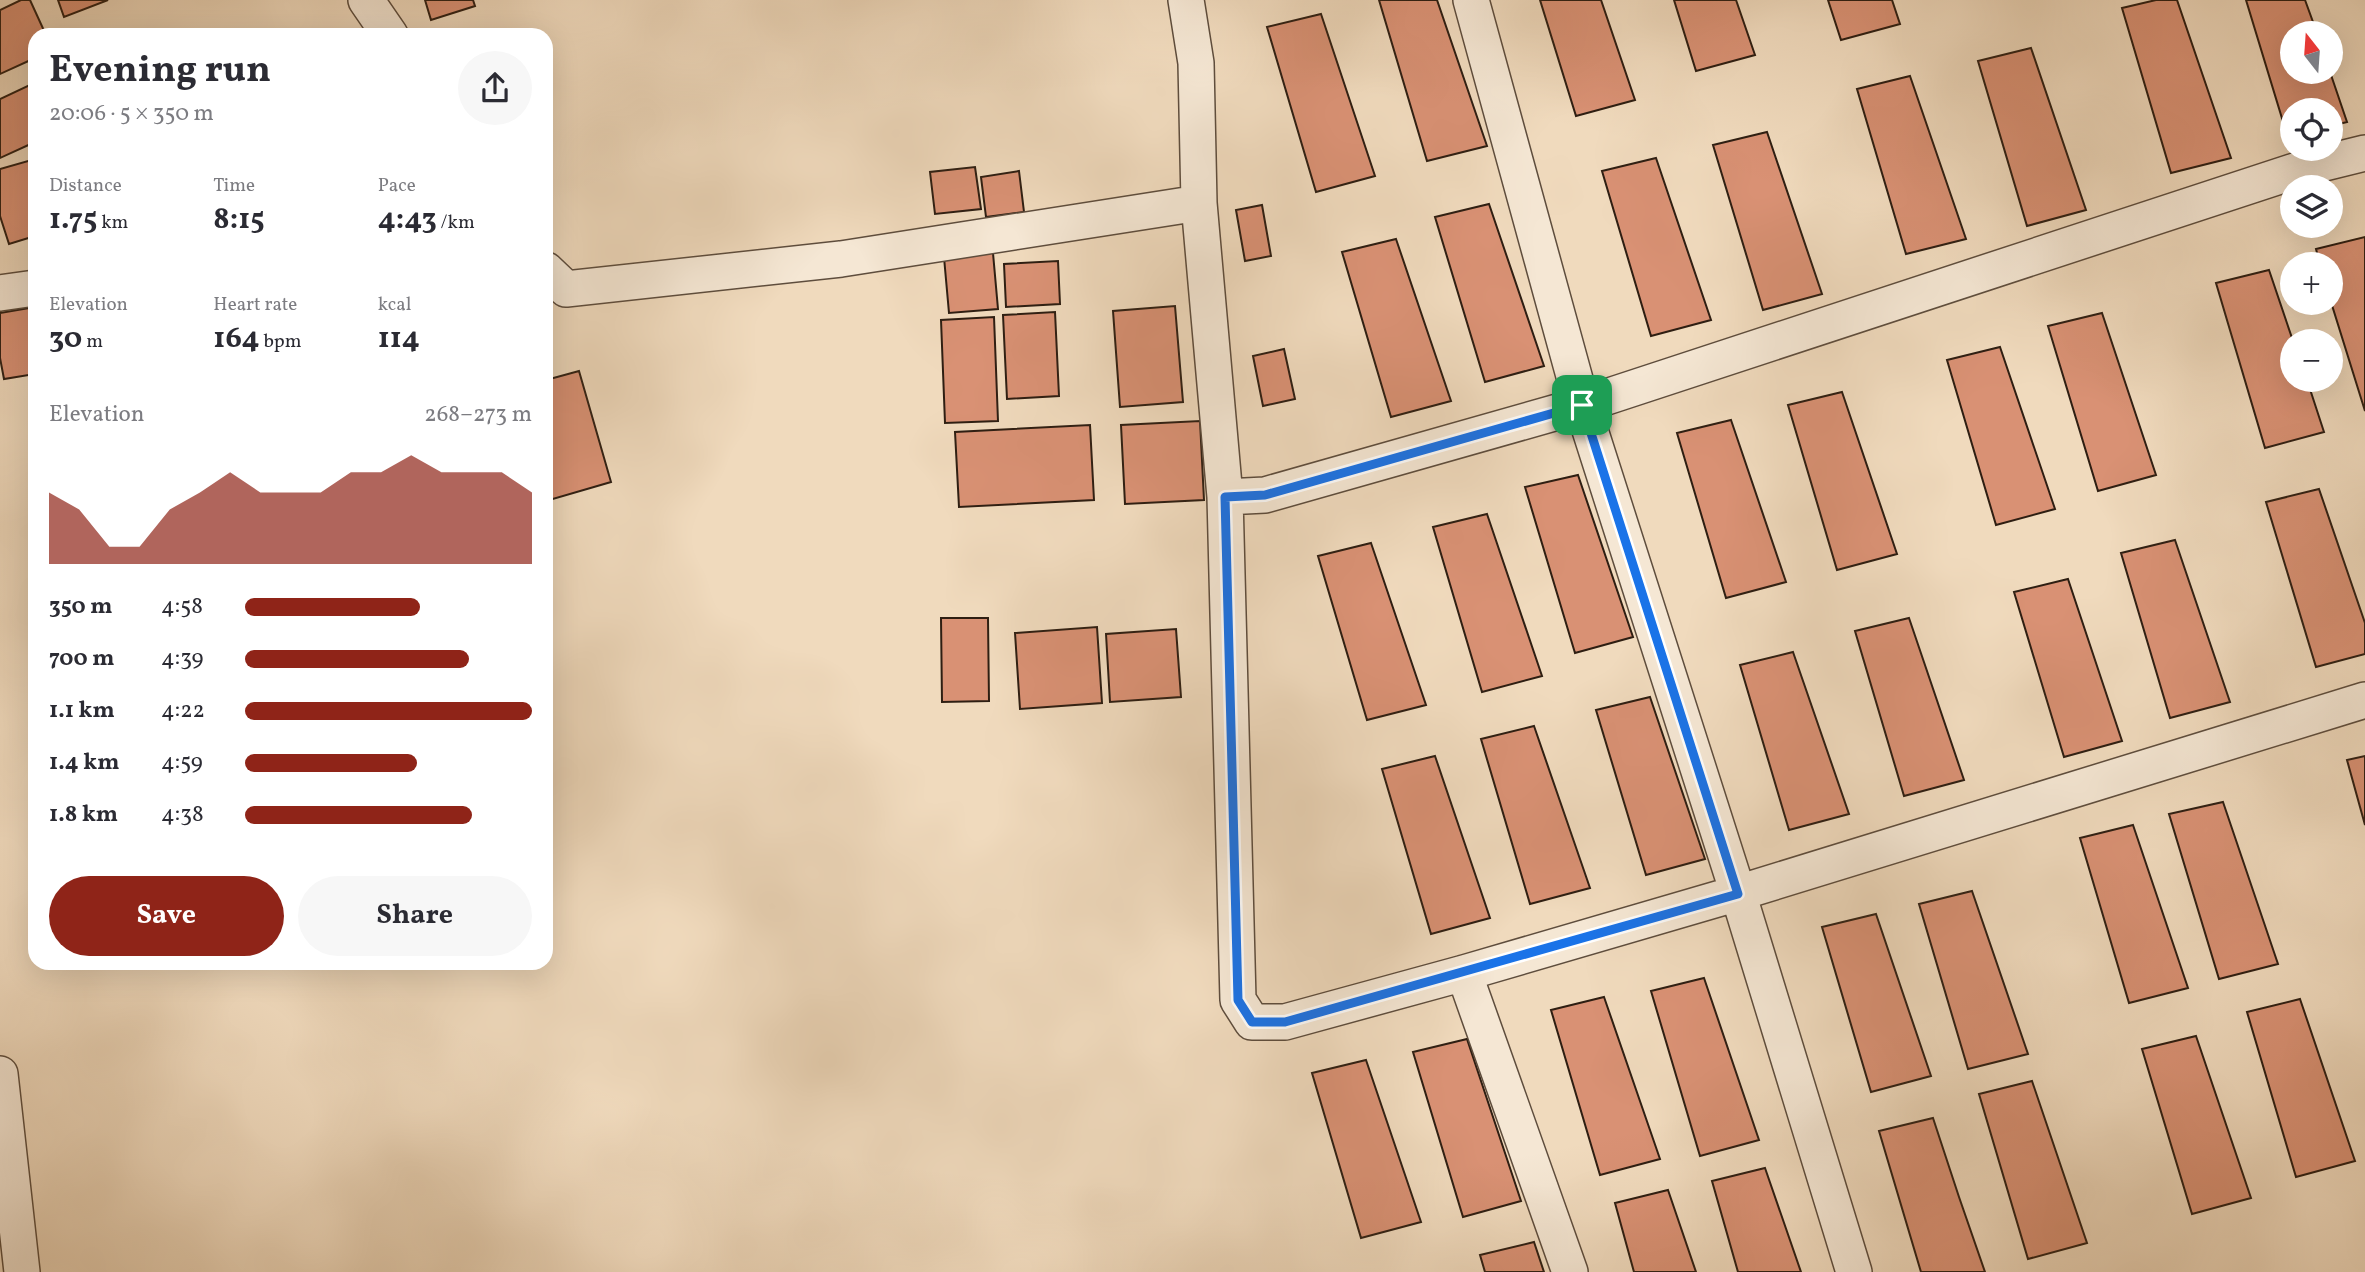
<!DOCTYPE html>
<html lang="en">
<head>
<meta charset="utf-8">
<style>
  :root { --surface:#fff; --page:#f7f7f7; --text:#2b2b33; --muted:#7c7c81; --accent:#8f2418 }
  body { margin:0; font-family:Vollkorn,serif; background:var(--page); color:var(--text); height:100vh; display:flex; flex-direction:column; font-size:26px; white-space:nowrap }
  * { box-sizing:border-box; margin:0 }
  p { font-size:23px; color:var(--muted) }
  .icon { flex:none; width:38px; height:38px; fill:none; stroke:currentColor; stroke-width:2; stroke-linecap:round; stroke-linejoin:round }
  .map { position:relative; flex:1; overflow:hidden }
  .panel { position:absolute; left:28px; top:28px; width:525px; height:942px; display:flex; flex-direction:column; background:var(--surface); border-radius:21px; box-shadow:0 7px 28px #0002 }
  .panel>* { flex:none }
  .needle { width:46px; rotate:343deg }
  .fabs { position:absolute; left:2280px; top:21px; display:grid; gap:14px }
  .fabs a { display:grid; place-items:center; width:63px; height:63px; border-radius:50%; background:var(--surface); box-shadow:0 7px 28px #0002; font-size:35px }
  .pin { position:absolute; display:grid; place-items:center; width:60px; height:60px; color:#fff; margin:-30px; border-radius:14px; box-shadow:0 4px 10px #0006 }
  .round { display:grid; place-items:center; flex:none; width:74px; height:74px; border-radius:37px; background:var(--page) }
  .head { display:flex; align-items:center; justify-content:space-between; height:119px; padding:0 21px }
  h1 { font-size:38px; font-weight:700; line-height:52px }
  .stats { display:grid; grid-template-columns:repeat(3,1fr); gap:10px; height:119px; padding:7px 21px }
  .stats div { display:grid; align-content:center }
  .stats b { font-size:30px; font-weight:700 }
  .stats small { font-size:19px; font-weight:400 }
  .stats p { font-size:19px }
  .chart { height:196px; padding:14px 21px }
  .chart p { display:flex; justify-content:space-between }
  .chart svg { width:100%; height:126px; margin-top:7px; fill:var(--accent); opacity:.7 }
  .primary-button { display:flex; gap:14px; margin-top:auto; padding:14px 21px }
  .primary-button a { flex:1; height:80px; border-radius:42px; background:var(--accent); color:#fff; font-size:28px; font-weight:700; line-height:80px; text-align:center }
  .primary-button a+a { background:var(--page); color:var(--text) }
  ul { padding:0 21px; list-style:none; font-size:23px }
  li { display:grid; grid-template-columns:112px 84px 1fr; align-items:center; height:52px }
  li i { height:18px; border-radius:9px; background:var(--accent) }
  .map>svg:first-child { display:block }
  .building { fill:#d99174; stroke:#2e1e12; stroke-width:2 }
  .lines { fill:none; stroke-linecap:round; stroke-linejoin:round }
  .minor-casing { stroke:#5e4d3d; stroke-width:38 }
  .minor { stroke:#f5e7d4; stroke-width:35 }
  .route-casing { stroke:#fff; stroke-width:14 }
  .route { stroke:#1a73e8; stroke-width:9 }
</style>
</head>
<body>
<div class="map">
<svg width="2365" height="1272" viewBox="0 0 2365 1272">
  <rect width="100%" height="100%" fill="#f0dabd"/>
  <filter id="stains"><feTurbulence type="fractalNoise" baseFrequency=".00286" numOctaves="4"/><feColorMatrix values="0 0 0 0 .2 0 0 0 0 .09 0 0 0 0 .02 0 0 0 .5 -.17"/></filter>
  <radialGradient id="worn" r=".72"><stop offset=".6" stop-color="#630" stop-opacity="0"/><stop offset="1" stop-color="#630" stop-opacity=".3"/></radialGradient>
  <path class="building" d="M21,0H30L46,35H35V58L0,74V10Z
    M58,0H108L64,17Z
    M425,0H473L475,6L431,20Z
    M1379,0H1437L1487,146L1427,161Z
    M1540,0H1601L1635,100L1576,116Z
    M1674,0H1736L1755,55L1696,71Z
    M1828,0H1892L1900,24L1841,40Z
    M2156,0H2177L2231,158L2171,173L2122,8Z
    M2246,0H2305L2317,33H2292V72H2330L2347,122L2331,126V110H2292V137L2288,138Z
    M1321,14L1375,176L1316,192L1267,27Z
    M2031,48L2086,210L2027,226L1978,61Z
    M1910,76L1966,239L1906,254L1857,89Z
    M34,83L35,142L0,158V99Z
    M1767,132L1822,294L1763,310L1713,145Z
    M1656,158L1711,320L1651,336L1602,171Z
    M35,159V236L9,244L0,216V169Z
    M975,167L981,209L935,214L930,172Z
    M1019,171L1024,212L986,217L981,177Z
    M1489,204L1544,366L1485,382L1435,217Z
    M1262,205L1271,256L1245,261L1236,210Z
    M2365,237V411L2331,302V264H2320L2316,249Z
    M1396,239L1451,401L1391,417L1342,252Z
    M992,242L998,309L949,313L943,246Z
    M1058,261L1060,304L1006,307L1004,264Z
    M2269,270L2293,341L2292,380H2307L2324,432L2265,448L2216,283Z
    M1175,306L1183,402L1120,407L1113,311Z
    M35,307V374L4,379L0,358V313Z
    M1055,312L1059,396L1007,399L1003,315Z
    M2102,313L2156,475L2098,491L2048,326Z
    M994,317L998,421L945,423L941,320Z
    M2000,347L2055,509L1996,525L1947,360Z
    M1284,349L1295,399L1263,406L1253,356Z
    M579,371L611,482L546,501V380Z
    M1842,392L1897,554L1837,570L1788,405Z
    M1731,420L1786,582L1726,598L1677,433Z
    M1200,421L1204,500L1125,504L1121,425Z
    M1090,425L1094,500L959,507L955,432Z
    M1578,475L1633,637L1575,653L1525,487Z
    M2319,489L2365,623V654L2316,667L2266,502Z
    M1487,514L1542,676L1482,692L1433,527Z
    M2175,540L2230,702L2170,718L2121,553Z
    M1371,543L1426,705L1367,720L1318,556Z
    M2068,579L2122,741L2064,757L2014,592Z
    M941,618H988L989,701L942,702Z
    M1909,618L1964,780L1904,796L1855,631Z
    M1097,627L1102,703L1020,709L1015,633Z
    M1176,629L1181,697L1110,702L1106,634Z
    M1793,652L1849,814L1789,830L1740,665Z
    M1650,697L1705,859L1646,875L1596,710Z
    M1534,726L1590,888L1530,904L1481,739Z
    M1435,756L1490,918L1431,934L1382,769Z
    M2365,756V825L2347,760Z
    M2223,802L2278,964L2219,979L2169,814Z
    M2133,825L2188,988L2129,1003L2080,838Z
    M1972,891L2028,1054L1968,1069L1919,904Z
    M1876,914L1931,1076L1871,1092L1822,927Z
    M1704,978L1759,1140L1700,1156L1651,991Z
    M1604,997L1660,1159L1600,1175L1551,1010Z
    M2300,999L2355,1161L2296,1177L2247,1012Z
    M2196,1036L2251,1198L2192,1214L2142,1049Z
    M1467,1039L1521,1201L1463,1217L1413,1052Z
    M1366,1060L1421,1222L1361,1238L1312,1073Z
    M2032,1081L2087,1243L2028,1259L1979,1094Z
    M1933,1118L1959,1197L1985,1272H1921L1879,1131Z
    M1765,1168L1801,1272H1738L1712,1181Z
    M1668,1190L1696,1272H1634L1615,1203Z
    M1534,1242L1544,1272H1485L1480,1255Z"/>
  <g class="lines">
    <g class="minor-casing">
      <path id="minor" d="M366,0L390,35
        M1186,0L1196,63L1199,203L1225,497L1238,1000L1252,1022H1285L1464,973L1738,893L2365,700
        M1471,0L1582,405L1738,893L1854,1272
        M546,270L566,289L841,259L1199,203
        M0,293L35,288
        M1225,497L1265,495L1582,405L2304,168L2365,153
        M1464,973L1570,1272
        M0,1074L22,1272"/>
    </g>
    <use href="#minor" class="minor"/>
  </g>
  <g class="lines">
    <g class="route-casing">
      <path id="route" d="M1582,405L1738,894L1285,1022H1252L1238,1000L1225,497L1265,495Z"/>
    </g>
    <use href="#route" class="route"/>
  </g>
  <rect width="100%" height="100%" filter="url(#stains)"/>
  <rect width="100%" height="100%" fill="url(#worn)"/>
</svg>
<div class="fabs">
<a><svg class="needle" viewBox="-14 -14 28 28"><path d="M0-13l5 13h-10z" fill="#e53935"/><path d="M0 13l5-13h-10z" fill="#7c7c81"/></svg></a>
<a><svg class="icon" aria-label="locate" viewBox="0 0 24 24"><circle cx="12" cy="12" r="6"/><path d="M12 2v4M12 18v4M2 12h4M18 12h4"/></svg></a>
<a><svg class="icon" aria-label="layers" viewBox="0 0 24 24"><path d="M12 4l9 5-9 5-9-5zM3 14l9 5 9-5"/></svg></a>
<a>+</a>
<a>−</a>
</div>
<div class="pin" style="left:1582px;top:405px;background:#1e9e55"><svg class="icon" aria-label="arrive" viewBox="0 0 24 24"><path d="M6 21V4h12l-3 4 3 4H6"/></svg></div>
<section class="panel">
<div class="head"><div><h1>Evening run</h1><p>20:06 · 5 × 350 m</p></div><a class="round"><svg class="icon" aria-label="share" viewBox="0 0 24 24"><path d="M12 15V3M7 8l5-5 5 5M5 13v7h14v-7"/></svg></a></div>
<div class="stats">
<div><p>Distance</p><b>1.75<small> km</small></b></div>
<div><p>Time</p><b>8:15</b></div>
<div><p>Pace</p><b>4:43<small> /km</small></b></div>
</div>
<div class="stats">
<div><p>Elevation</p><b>30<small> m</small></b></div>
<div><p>Heart rate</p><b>164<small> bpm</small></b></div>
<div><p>kcal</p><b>114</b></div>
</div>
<div class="chart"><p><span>Elevation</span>268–273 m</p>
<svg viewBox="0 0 160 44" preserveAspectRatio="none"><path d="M0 44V19L10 25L20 38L30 38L40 25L50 19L60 12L70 19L80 19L90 19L100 12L110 12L120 6L130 12L140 12L150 12L160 19V44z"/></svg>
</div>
<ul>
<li><b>350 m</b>4:58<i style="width:61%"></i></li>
<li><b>700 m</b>4:39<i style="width:78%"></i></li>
<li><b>1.1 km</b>4:22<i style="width:100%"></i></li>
<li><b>1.4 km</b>4:59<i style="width:60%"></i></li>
<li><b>1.8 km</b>4:38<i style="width:79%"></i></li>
</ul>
<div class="primary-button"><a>Save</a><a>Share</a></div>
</section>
</div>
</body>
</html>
